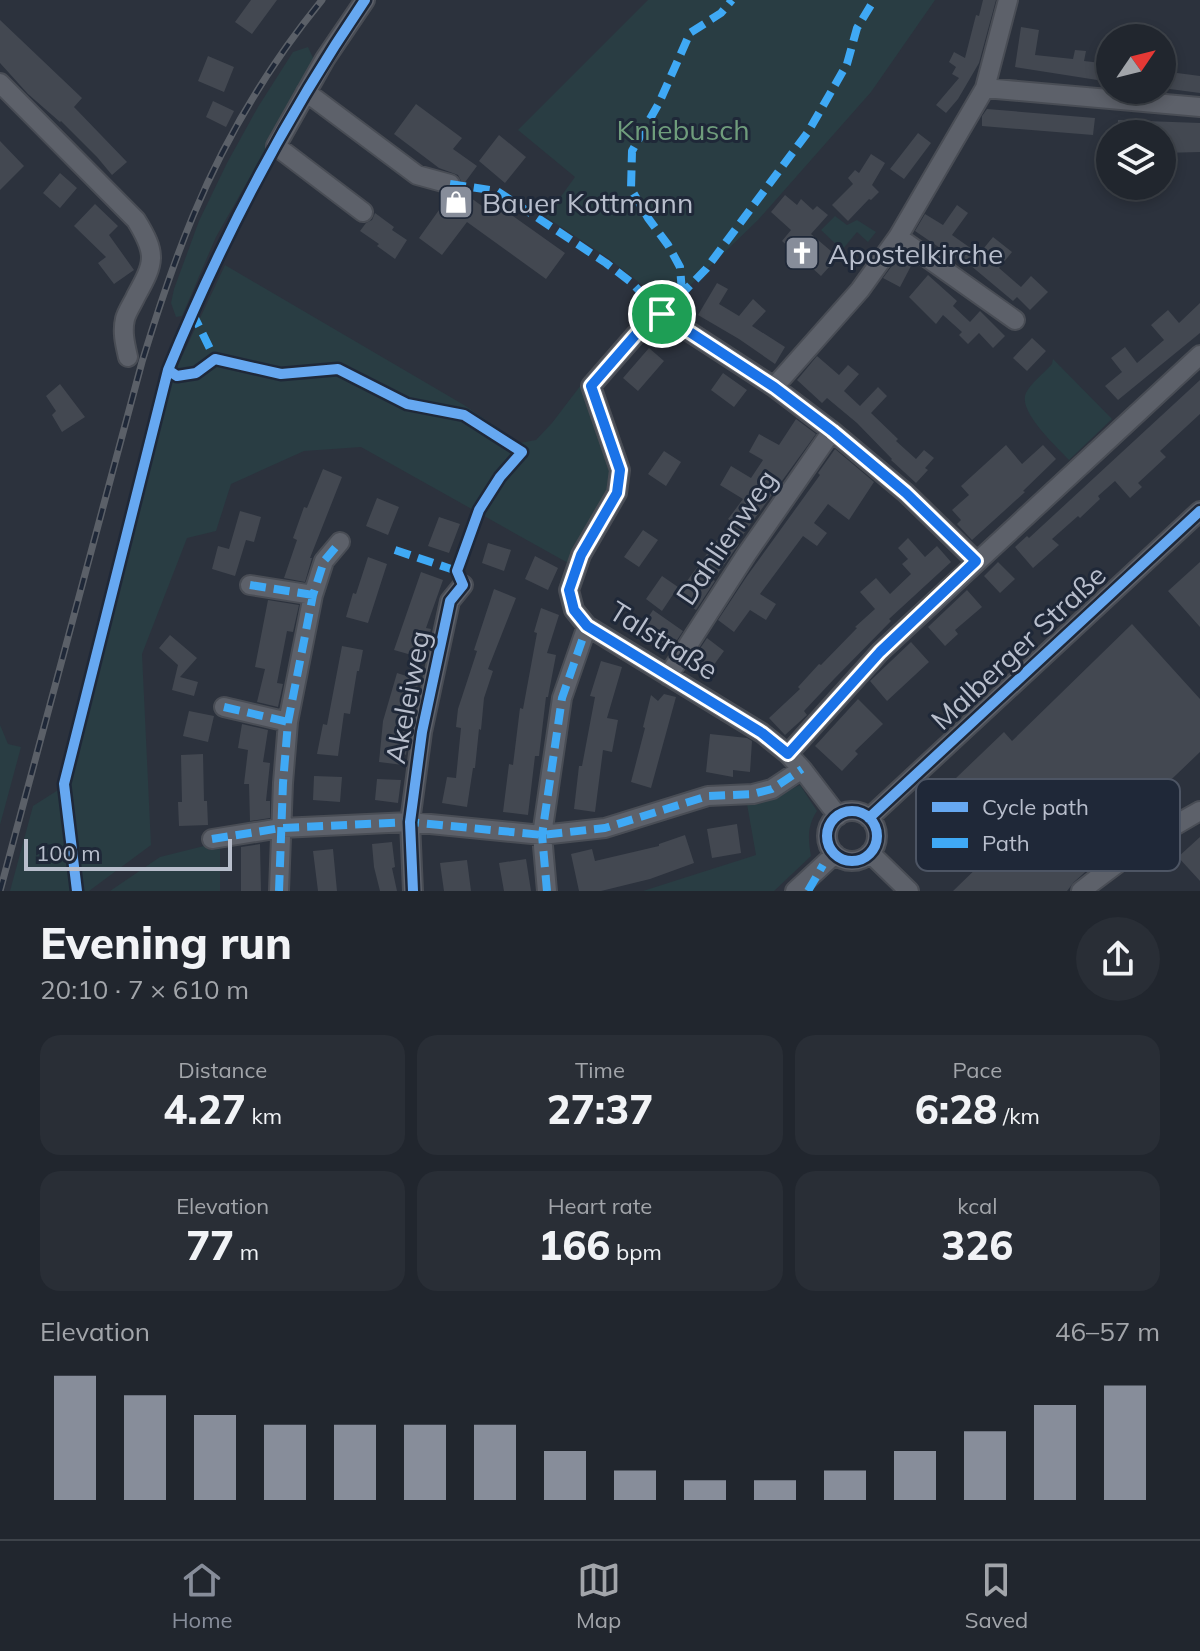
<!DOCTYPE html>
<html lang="en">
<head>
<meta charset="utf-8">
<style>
  :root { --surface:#21262e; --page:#292e36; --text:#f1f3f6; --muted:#a2a5aa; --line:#3e434a; --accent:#878d9a }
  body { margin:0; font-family:Mulish,sans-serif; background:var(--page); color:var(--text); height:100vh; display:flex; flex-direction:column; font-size:30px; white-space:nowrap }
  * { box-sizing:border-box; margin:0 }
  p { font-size:26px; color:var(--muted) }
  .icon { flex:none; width:44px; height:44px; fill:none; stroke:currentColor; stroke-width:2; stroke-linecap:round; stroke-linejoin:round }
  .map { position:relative; height:891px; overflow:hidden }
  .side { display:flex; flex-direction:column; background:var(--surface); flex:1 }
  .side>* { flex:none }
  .needle { width:52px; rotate:55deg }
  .buttons { position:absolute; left:1096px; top:24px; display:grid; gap:16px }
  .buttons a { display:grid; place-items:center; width:80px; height:80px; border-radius:50%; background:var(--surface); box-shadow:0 4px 12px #0003,0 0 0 2px var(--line); font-size:40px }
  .scale { position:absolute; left:24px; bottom:20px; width:208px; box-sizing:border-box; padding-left:8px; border:4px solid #b8becc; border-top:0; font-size:22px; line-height:28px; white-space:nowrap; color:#b8becc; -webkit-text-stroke:6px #1f2838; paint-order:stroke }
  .pin { position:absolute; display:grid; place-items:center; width:68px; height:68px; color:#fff; margin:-34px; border:4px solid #fff; border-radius:50%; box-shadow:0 2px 8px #0007 }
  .round { display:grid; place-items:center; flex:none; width:84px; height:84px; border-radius:42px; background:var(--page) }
  .overview { display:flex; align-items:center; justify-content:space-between; height:136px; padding:0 40px }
  h1 { font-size:44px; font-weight:800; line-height:60px }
  .stats { display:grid; grid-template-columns:repeat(3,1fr); gap:12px; height:136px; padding:8px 40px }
  .stats div { display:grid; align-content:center; border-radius:20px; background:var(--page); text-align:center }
  .stats b { font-size:40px; font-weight:800 }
  .stats small { font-size:22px; font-weight:400 }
  .stats p { font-size:22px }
  .chart { height:224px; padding:16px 40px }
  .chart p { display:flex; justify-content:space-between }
  .chart svg { width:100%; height:144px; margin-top:8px; stroke:var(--accent); stroke-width:6 }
  .tab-bar { display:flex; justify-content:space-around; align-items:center; height:112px; border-top:2px solid var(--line); background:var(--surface); font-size:22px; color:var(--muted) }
  .tab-bar a { display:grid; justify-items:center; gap:4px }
  .tab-bar .selected { color:var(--accent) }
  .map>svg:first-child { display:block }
  .green { fill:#293d43 }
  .building { fill:#434851 }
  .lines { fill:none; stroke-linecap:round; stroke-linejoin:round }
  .minor-casing { stroke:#494d55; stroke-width:22 }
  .minor { stroke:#5d616a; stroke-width:18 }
  .rail-casing { stroke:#5b6068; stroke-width:7 }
  .rail { stroke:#1f2838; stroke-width:4; stroke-dasharray:12; stroke-linecap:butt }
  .quiet { stroke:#3fa9f5; stroke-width:8; stroke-dasharray:16 8; stroke-linecap:butt }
  .cycleway-casing { stroke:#1f2838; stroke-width:15 }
  .cycleway { stroke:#66a8f1; stroke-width:10 }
  .route-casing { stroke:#fff; stroke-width:16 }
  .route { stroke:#1a73e8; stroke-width:10 }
  .labels { text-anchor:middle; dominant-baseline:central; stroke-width:6; stroke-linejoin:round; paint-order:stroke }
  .park-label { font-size:28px; fill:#6f9d7c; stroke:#1f2838 }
  .poi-label { font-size:28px; fill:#b8becc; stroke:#1f2838; text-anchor:start }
  .street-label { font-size:28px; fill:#b8becc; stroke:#1f2838 }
  .key { fill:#1f2838; stroke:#4d5564; stroke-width:2 }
  .key-label { font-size:22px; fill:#b8becc }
</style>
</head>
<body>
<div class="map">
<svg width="1200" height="891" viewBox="0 0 1200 891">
  <rect width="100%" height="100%" fill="#2c323d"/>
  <path class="green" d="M648,0H935L871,92L758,220L669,306L608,258L546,217L575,177L518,130Z
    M308,47L315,62L216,237L182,316L176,317L171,303L174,289L199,221L227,163L258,107L293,52Z
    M835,216L847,225L857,220L876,232L868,242L857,232L842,250L821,230Z
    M225,265L464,405L520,443L536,440L552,423L581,385L612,473L610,491L568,563L361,447L304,451L231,484L216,531L187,538L142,654L151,845L89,891H10L33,806L69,783L169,384Z
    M1053,359L1112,419L1069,460C1058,448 1017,411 1026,393C1031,383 1044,373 1052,364Z
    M0,725L8,744L21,747L0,825Z
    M800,785L817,811C807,826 808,839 811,856L774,891H643L756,855L747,804H759Z
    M208,845V850L220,849V891H110L160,857Z"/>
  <path class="building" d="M251,0H277L252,34L235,22Z
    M983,0H996L979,63L958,99L946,113L936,105L959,78L952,74L956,67L949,62L954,52L965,58L976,15L979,16Z
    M0,20L82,98L74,107L127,162L112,175L97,157L61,121L60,122L28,94L0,63Z
    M1021,27L1039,30L1035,55L1073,59L1075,50L1086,51L1084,61L1110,64V82L1015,67Z
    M208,56L234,67L224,92L198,81Z
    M1162,71L1200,76V93L1162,88Z
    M213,101L234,111L226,127L206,117Z
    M416,104L462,138L453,149L477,166L463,185L458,175L439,168L394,134Z
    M987,109L1095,118L1093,135L982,126V116Z
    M1118,120L1200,123V152L1162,153V134H1118Z
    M918,133L931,143L904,179L890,169Z
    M499,135L526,157L505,183L479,161Z
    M0,141L24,166L0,190Z
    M871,154L885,163L872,185L879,192L871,200L869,199L848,221L832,205L853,184L848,178L855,170L859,173Z
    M60,173L77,188L60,208L43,193Z
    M460,190L493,214L499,206L565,253L546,279L467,222L442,255L419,238L449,196L454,195Z
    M785,195L797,205L801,199L813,210L817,206L828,215L811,234L838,257L821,276L782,241L791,230L771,212Z
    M95,204L118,226L109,235L134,270L114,284L98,263L106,257L74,226Z
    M957,205L968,213L952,235L979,254L993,237L1012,252L999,268L1021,287L1031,276L1048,292L1030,310L1017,297L1013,301L970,265L968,267L915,231L925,214L943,225Z
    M375,213L394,227L392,230L407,240L395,259L377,246L379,244L360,231L366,223L372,220Z
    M897,259L911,266L900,287L883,278Z
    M928,275L957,301L953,306L970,322L980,311L1005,336L993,348L979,333L968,344L959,335L962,332L943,315L936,324L909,297Z
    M717,283L728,289L719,304L739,316L753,299L766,311L752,326L785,347L775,364L739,339L698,315Z
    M1200,303V333L1118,400L1105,386L1122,372L1111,358L1125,347L1137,363L1164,340L1151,325L1168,310L1179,323Z
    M1032,338L1046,351L1027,371L1013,358Z
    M649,348L664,361L638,391L623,378Z
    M817,356L839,375L848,365L859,374L844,391L860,406L878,387L887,396L871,413L898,439L896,441L916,459L924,450L934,458L925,468L928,470L916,483L891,460L892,459L857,423L827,398L822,403L797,380Z
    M723,373L747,390L734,407L711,390Z
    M1200,380V414L1160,451L1166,457L1138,483L1142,487L1130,498L1115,481L1098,496L1100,499L1080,518L1078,516L1052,539L1059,545L1033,568L1015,547L1027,536L1029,538Z
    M60,384L85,417L62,432L52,415L56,411L46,396Z
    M796,419L816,434L737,543L739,544L713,580L715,581L696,610L676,596L731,521L728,519L743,499L720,485L731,466L751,478L763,460L749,452L759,434L779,445Z
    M1006,445L1022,464L1043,445L1056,459L1023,491L1025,492L972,540L957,524L961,520L952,510L969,495L961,486Z
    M835,449L874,482L849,520L828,504L814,523L827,533L817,546L803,536L760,594L776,604L766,620L750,610L734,632L718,620L747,576L820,475L818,473Z
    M664,451L681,462L666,486L648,474Z
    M323,469L342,477L310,558H312L305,582L284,578L297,540L293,538L304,507L307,508Z
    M377,498L399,507L388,535L366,526Z
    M240,511L261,517L254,542L246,540L235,576L212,569L218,546L229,549Z
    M439,517L460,524L449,553L428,546Z
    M643,530L658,540L639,567L624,557Z
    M908,538L925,557L937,546L951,562L889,619L891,621L835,678L804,711L807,715L785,735L769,718L800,689L798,687L819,664L821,665L857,628L855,627L875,609L860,592L876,578L890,594L911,574L902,564L908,559L898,548Z
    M488,543L511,550L504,571L482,563Z
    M535,556L558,568L548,590L525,579Z
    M368,557L387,564L368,623L346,617L353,593L356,594Z
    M998,562L1015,579L1000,593L984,576Z
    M1200,562V627L1168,591Z
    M421,572L443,580L426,628L431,629L422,658L394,650Z
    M662,576L678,587L662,611L646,599Z
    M494,589L516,598L488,669L493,671L484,698L481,730L479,729L475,768H473L467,807L442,803L447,777L456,778L461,728L456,727L458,709L477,651L474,650Z
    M967,590L982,607L955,630L958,634L945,646L928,627Z
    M268,600L299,605L293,632L287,631L277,683L283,684L278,707L257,702L265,669L255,667Z
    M541,608L559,615L547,653L556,655L548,697H546L539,756H535L528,815L503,812L509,764L513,765L520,708L523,709L537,633L534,632Z
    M653,610L683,631L671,649L641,628Z
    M1132,624L1200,699V752L1105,843L1111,849L1074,882L1067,891H953L985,860L931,802L1004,732L1012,741Z
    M170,635L197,658L180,677L198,682L194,696L172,690L178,665L159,648Z
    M707,638L724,651L705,677L689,665Z
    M911,642L929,662L887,701L870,681Z
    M342,646L363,650L359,671H357L350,714L344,713L338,756L317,754L323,724L327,725Z
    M601,661L622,667L607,718L618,720L612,752L603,750L595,812L574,809L579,766H582L595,697L590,696Z
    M397,673L419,680L411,712L406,755L404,754L403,765L379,762L383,721Z
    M664,694L676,697L651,788L631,782L645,728L643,727L651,695L658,701Z
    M858,699L883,724L855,751L858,754L842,771L815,746Z
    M189,711L214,716L208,742L183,736Z
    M242,724L268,730L263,762L270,763L266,801H270V818L250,821L249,784H244L248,750L238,748Z
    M710,734L747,738L752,741L750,772L733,770V777L706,772Z
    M203,754L204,801H207L208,825L179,826L178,802H182L181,755Z
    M314,776L342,777L340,802L313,800Z
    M377,779L401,780L398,803L375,800Z
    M737,824L741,853L712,858L707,829Z
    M685,835L694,863L650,879L601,891H579L571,854L592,849L595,861L659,846V844Z
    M1200,837V881L1178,857Z
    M392,842L395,867L392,868L397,891H380L374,867L372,844Z
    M260,844L261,891H241V847Z
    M333,849L337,891H318L313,851Z
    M526,859L531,891H504L499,863Z
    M467,860L471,891H444L440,863Z"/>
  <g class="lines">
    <g class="minor-casing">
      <path id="minor" d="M0,83L136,220C157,254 155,262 136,296C133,303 127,311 125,319C122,332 125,344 128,357
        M985,88L1200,107
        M306,92L417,175L450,184
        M363,212L276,146L325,59L365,0
        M898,237L1015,320
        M774,387L860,290L898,237L985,88L1008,0
        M250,585L313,595
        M668,676L746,555L832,431
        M224,707L288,722
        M788,754L880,652L1200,355
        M827 836a25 25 0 1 1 50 0a25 25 0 1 1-50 0Z
        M838,816L802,769L788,754L762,733L587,626L574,610L569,590L581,555L617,493L620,470L591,386L652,316L662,314L774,387L832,431L906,493L976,561
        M869,818L1200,511
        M212,839L281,828L410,822L542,835L605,828L708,796L753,794L772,789L802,769
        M870,853L909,891
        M279,891L283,783L288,722L313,595L324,561L340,542
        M413,891L410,822L422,732L450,601L463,585
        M547,891L542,835L562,698L587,626
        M795,891L835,854
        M1081,891C1119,861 1158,834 1200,811"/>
    </g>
    <use href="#minor" class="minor"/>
    <g class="rail-casing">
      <path id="rail" d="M0,891L142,362C157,313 173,264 193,216C225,139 269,65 322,0"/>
    </g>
    <use href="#rail" class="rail"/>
    <path class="quiet" d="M450,184L497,191L606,263L632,283L648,300L652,316
      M682,292L680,267L668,245L648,218L631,189L632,151L659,103L690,33L721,13L732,0
      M192,312L215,359
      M662,314L706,269L808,132L847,64L857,28L874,0
      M395,550L457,571L459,576
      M250,585L313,595
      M224,707L288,722
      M212,839L281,828L410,822L542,835L605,828L708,796L753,794L772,789L802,769
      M279,891L283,783L288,722L313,595L324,561L340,542
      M547,891L542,835L562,698L587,626
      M808,891L823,865"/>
    <g class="cycleway-casing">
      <path id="cycleway" d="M168,370L177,376L196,373L215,359L281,374L338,369L407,404L464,415L522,452L500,477L479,510L457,571L463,585L450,601L422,732L410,822L413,891
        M827 836a25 25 0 1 1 50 0a25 25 0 1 1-50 0Z
        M869,818L1200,511
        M77,891L64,784L168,370C221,241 286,116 365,0"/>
    </g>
    <use href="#cycleway" class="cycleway"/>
  </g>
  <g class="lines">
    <g class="route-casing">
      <path id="route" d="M662,314L774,387L832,431L906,493L976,561L880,652L788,754L762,733L587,626L574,610L569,590L581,555L617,493L620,470L591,386L652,316Z"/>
    </g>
    <use href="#route" class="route"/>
  </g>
  <defs>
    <g id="shop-square" transform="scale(1.8)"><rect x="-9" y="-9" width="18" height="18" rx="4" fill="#878d9a" stroke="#1f2838"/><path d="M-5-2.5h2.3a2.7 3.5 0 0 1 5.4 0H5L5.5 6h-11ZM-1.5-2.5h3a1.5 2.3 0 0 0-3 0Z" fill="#fff"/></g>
    <g id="church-square" transform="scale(1.8)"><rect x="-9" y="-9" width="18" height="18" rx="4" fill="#878d9a" stroke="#1f2838"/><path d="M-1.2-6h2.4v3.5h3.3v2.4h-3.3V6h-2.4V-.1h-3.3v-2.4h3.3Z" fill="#fff"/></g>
  </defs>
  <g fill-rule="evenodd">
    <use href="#shop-square" x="456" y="202"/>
    <use href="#church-square" x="802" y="253"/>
  </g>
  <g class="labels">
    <g class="park-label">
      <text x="683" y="129">Kniebusch</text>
    </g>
    <g class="poi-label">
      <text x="482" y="202">Bauer Kottmann</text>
      <text x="828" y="253">Apostelkirche</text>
    </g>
    <g class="street-label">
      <text transform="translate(726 537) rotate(-56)">Dahlienweg</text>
      <text transform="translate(664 640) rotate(32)">Talstraße</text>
      <text transform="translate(1018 647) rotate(-43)">Malberger Straße</text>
      <text transform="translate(407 697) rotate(-79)">Akeleiweg</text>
    </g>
  </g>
  <rect x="916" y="779" width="264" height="92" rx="12" class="key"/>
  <rect x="932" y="802" width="36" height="10" fill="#66a8f1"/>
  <rect x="932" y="838" width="36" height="10" fill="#3fa9f5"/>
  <g class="key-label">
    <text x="982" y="815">Cycle path</text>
    <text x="982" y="851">Path</text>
  </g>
</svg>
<div class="buttons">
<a><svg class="needle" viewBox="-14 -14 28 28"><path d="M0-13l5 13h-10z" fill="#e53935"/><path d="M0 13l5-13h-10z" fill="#a2a5aa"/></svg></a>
<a><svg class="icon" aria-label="layers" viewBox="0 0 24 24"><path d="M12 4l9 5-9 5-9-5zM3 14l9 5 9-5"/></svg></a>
</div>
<div class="scale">100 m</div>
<div class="pin" style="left:662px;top:314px;background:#1e9e55"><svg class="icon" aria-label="arrive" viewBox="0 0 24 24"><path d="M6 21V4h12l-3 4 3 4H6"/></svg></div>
</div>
<section class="side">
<div class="overview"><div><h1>Evening run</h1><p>20:10 · 7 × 610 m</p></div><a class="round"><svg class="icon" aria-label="share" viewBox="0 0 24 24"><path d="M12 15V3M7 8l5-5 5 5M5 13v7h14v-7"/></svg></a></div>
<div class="stats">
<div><p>Distance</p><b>4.27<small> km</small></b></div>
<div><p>Time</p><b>27:37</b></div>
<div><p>Pace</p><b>6:28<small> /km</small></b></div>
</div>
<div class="stats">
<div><p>Elevation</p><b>77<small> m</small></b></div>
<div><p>Heart rate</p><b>166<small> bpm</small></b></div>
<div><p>kcal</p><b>326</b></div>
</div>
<div class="chart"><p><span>Elevation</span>46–57 m</p>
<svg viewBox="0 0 160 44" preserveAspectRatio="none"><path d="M5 44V6M15 44V12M25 44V18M35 44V21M45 44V21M55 44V21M65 44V21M75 44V29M85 44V35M95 44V38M105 44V38M115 44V35M125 44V29M135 44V23M145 44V15M155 44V9"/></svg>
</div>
</section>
<nav class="tab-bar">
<a class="selected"><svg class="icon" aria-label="home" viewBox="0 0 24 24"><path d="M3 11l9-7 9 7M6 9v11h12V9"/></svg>Home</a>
<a><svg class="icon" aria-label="map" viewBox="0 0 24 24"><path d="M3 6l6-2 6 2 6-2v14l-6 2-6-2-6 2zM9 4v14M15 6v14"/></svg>Map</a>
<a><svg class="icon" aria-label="saved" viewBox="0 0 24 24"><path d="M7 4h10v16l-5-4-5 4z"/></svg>Saved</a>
</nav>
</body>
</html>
